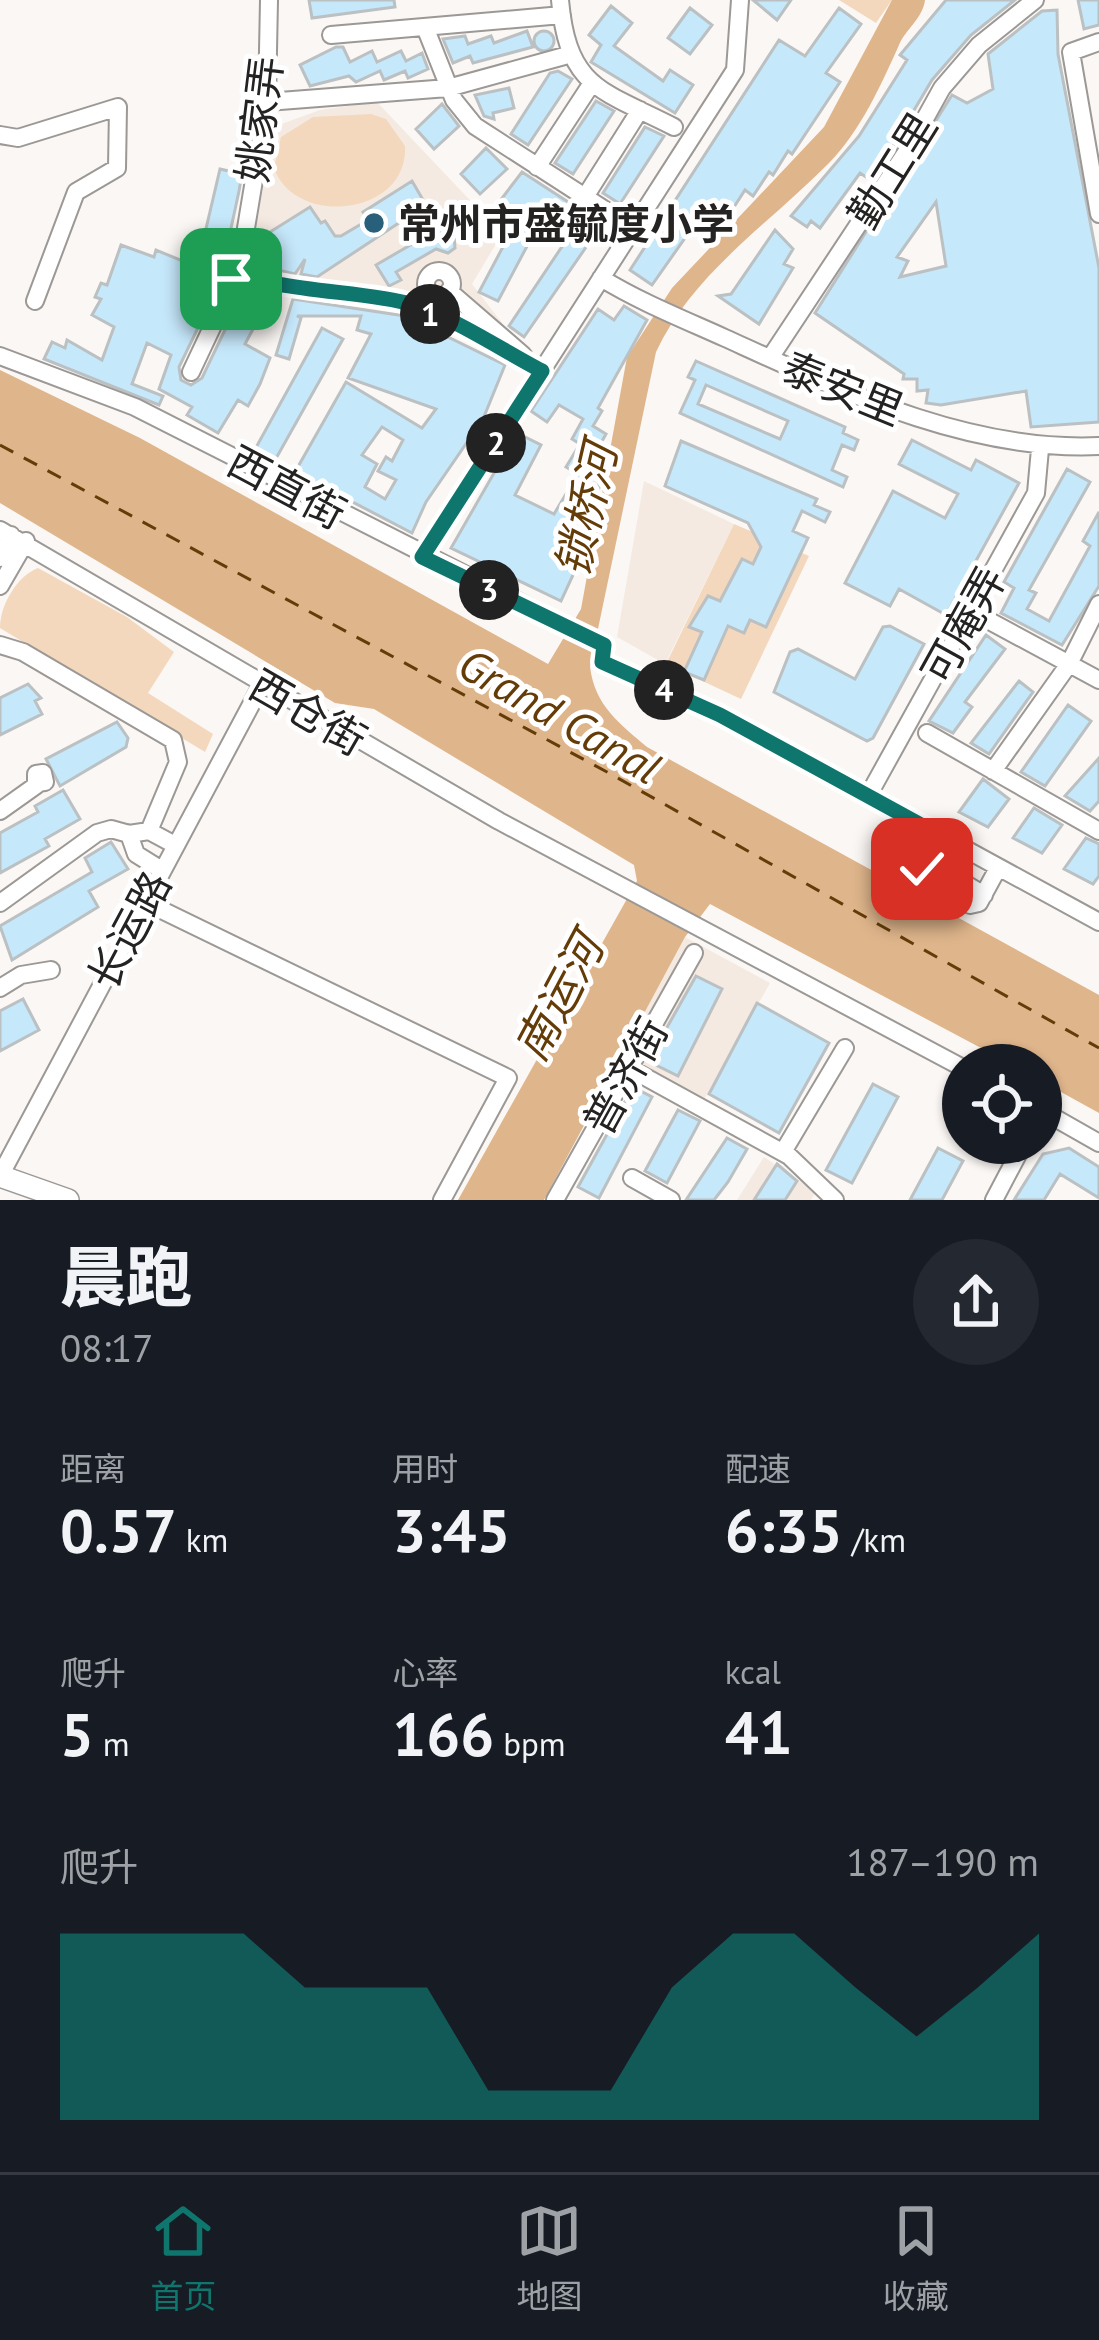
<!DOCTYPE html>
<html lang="zh">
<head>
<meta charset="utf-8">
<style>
  :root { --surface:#171b24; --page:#242831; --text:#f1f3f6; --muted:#9ea1a6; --line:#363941; --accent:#0f766e }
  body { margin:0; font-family:"PT Sans","Noto Sans SC",sans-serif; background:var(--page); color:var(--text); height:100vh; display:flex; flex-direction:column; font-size:45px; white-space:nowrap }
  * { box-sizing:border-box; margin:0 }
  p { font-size:39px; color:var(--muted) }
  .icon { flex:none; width:66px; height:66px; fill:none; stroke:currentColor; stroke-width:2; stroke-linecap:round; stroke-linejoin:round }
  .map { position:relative; height:1200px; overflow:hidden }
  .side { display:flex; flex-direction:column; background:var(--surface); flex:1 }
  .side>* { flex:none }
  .tools { position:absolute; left:942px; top:1044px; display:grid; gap:24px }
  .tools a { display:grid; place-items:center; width:120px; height:120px; border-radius:50%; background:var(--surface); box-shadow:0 3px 9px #0004; font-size:60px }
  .pin { position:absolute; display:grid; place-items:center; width:102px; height:102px; color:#fff; margin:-51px; border-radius:24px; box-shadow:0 6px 18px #0006 }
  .km { position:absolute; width:60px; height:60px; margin:-30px; border-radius:50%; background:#222; color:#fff; font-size:33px; line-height:60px; text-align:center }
  .round { display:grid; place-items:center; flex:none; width:126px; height:126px; border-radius:63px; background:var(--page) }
  .overview { display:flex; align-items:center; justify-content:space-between; height:204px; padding:0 60px }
  h1 { font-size:66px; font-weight:800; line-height:90px }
  .stats { display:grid; grid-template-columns:repeat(3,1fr); gap:18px; height:204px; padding:12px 60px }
  .stats div { display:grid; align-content:center }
  .stats b { font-size:60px; font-weight:800 }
  .stats small { font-size:33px; font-weight:400 }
  .stats p { font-size:33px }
  .chart { height:336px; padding:24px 60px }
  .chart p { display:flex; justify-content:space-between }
  .chart svg { width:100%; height:216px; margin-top:12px; fill:var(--accent); opacity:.7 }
  .tab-bar { display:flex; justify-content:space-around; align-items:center; height:168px; border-top:3px solid var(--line); background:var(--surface); font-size:33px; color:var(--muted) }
  .tab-bar a { display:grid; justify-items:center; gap:6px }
  .tab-bar .selected { color:var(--accent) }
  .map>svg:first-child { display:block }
  .built { fill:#f4eae1 }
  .green { fill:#f3d8bd }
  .water { fill:#dfb58b }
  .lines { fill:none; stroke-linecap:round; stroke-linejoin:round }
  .ferry { stroke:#643c08; stroke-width:3; stroke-dasharray:15 12; stroke-linecap:butt }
  .building { fill:#c6e8fb; stroke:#bbc0c2; stroke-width:3; fill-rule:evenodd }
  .minor-casing { stroke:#9b9895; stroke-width:20 }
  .major-casing { stroke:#9b9895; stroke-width:24 }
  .minor { stroke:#fff; stroke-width:16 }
  .major { stroke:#fff; stroke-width:21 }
  .route-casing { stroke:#fff; stroke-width:24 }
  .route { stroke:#0f766e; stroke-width:15 }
  .poi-dot { fill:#285f7a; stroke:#fff; stroke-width:4.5 }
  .labels { text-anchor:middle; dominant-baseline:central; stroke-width:10; stroke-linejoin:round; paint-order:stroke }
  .street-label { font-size:42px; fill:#252322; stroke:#fff }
  .poi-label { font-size:42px; font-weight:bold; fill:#252322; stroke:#fff; text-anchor:start }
  .water-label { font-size:45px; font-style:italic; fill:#643c08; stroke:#fff }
</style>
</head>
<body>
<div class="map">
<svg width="1099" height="1200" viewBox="0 0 1099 1200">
  <rect width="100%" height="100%" fill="#fbf7f4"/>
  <path class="built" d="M377,102L502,234L472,284L519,345L410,301L254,271L249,255L276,126L320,110Z
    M644,481L734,524L665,664L617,637Z
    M685,937L770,983L701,1105L620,1058Z
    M764,1157L816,1192L811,1200H737Z"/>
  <path class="green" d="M839,0H892L876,23Z
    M371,114L386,119L405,146C409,216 295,228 274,168L281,137L313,117Z
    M734,524L809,556L741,699L666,664Z
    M38,568L127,617L174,652L148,693L213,734L205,752L0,628C0,605 17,576 38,568Z"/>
  <path class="water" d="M892,0H925C923,18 905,30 899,45C882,83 860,132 829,163C769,224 693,273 656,352L590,667C595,706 620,724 647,747L1099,995V1113L1041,1081V1065H1013L710,904L685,937L544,1200H458L637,881L634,865L374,709L335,703L0,503V370L140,438L548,664L581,609L627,357L672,288L824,127Z"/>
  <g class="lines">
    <path class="ferry" d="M0,445L607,772L1099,1048"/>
  </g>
  <path class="building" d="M309,0H394L395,7L312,18Z
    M753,0H791L777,20Z
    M946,0H1015L971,35L932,80L872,181L860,173L820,228L811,221L807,227L791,216L859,136L907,60L900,55Z
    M1078,0H1099V25L1084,29Z
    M611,6L632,23L614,46L663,81L670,70L693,85L675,113L591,62L601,45L589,35Z
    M690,8L712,25L690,54L668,38Z
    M839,8L861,24L826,73L840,82L792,154L788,151L773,175L769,172L753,196L745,190L723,224L704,211L652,285L630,270L779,40L805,56Z
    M1057,10L1058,54L1099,268V422L1031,427L1026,391L941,405L926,403L928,390L917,391V379H903L904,374L815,313L952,95L967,103L993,89L988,54L1042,11ZM936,202L946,266L900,277L908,261L897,257Z
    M527,31L533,47L473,63L470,56L453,63L443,39L465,36L468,44L491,36L494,43Z
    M534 41a10 10 0 1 1 20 0a10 10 0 1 1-20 0Z
    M336,47H343L350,62L372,51L377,62L401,51L406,61L422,53L428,69L408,78L405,71L384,80L380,71L356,82L349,76L310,86L300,65Z
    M558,71L572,79L528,145L511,134L550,73Z
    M509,88L514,108L493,113L494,119L484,116L475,95Z
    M596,101L614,111L573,174L555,163Z
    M442,104L459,126L434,149L416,129Z
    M645,127L664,136L620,204L603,193Z
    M486,148L507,169L480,194L461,174Z
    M220,169L242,174L239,191L221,275L198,270L188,296L209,305L179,367L181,380L191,385L202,378L245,288L280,297L265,319L260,316L245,344L270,358L260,384L248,406L238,400L218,433L187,415L192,407L159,389L171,355L147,343L132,384L163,396L159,405L44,359L52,342L65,348L67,340L102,360L114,327L92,315L101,299L95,297L101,283L107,285L121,245L154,257L156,250L197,267Z
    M522,172L602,224L524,337L509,326L569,236L543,216L498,301L479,292L514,226L493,210Z
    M412,181L426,205L317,277L301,274L305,259L295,274L261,266L265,244L277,245L270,232L310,207L321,223L325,221L335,236H341L368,220L363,212Z
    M439,211L460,232L454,235L455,248L448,253L436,249L396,272L401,280L389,286L376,265L431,233L424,220Z
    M775,230L793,249L784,264L793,268L759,324L718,296L731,294Z
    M293,299L405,316L505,365L483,419L426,502L412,533L295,472L346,382L422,428L436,409L348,378L371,334L357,330L361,316H297L301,318L289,359L276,355ZM382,427L403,440L392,461L386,457L378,471L396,480L385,499L365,487L377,464L362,455Z
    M624,306L647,320L598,408L602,411L593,426L606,434L596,452L606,457L591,481L600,486L576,527L592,534L561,601L451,548L517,433L541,445L515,495L554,514L578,474L566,467L580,444L572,439L583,419L559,405L547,422L531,411L598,309L614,320Z
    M322,328L343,339L274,462L254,451Z
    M696,361L845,427L843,433L858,440L854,450L842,445L832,470L847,477L843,487L680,413L695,380L688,377ZM706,385L788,421L780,439L698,404Z
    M912,440L971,470L976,460L1019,483L946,615L899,589L890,606L845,583L893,491L945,518L958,494L899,464Z
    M681,441L817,499L814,505L830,512L825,522L802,511L793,531L808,538L766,627L750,620L744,633L728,626L704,680L684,672L702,632L689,627L708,596L720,601L742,559L753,564L761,547L748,523L665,486Z
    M1067,469L1090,482L1029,590L1036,593L1027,609L1049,621L1090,546L1083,541L1099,512V586L1062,645L1001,613L1014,588L1004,582Z
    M890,626L924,644L873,738L867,741L774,692L790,652L798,649L855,679L883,627Z
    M986,635L1005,649L965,702L972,707L953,733L929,721Z
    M1019,681L1033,692L989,754L971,743Z
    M28,684L41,698L35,701L42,714L0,735V698Z
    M1068,705L1091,721L1045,786L1021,772Z
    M117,722L128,738L126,747L60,786L46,759Z
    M1099,758V801L1090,811L1065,796Z
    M983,779L1009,799L988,827L959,812Z
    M63,790L80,819L45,839L49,846L0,873V833L38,812L35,806Z
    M1034,808L1062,825L1042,853L1013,838Z
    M1086,838L1099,844V876L1093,884L1064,869Z
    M111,842L128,869L89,891L98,907L12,960L0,926L92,872L85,858Z
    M696,976L722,989L678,1076L648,1061Z
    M23,999L39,1030L0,1051V1011Z
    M757,1003L829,1043L779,1133L709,1094Z
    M873,1084L898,1097L852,1183L826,1170Z
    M633,1087L652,1097L599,1198L578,1187Z
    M678,1110L700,1121L667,1183L645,1171Z
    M727,1138L747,1149L728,1182L714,1200H686Z
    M938,1148L963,1161L942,1200H910Z
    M1069,1148L1099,1167V1198L1060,1174L1044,1200H1014L1043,1154Z
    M777,1164L797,1181L785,1200H754Z"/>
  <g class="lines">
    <g class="minor-casing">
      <path id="minor" d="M269,0L267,102L239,270C261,290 370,291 409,304C455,318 500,349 542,371
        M560,0C568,89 602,90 674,127
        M425,27L454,100L475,126L619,219
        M331,35L562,15
        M1099,42L1071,52L1099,214
        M267,102L448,88L568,55
        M0,135L18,138L118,107L117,168L76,192L35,301
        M537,167L592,83
        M585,197L640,110
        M426 284a13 13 0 1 1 26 0a13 13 0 1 1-26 0Z
        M601,278C640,302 683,319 725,338C842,391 968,452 1099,446
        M449,291L523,355
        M0,356L135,407L604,645L602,662L720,715L1099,922
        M770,358L907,151L942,88L979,45L1035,0
        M191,372L239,270
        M0,530L499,821L963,1068
        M422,557L735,70L740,0
        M0,558L11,535
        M0,586L26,541
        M971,611L1099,680
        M0,645L23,652L173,740L178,762L149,831
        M927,733L1099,831
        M993,771L1069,664L1099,604
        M43,773L45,782L36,783V774Z
        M868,796L1036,493L1040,449
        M0,811L38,784
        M943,837L923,869L924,878L970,905L979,903L998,868
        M928,861L984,895
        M160,869L136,854L129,834L149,831L175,845
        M143,901L508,1078L442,1200
        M0,903L97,833L111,829L129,834
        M0,988L21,975L51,970
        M629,1068L789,1156L835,1200
        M1041,1110L1099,1143
        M783,1152L845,1048
        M0,1176L261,686
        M632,1178L671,1200
        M555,1200L694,953
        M994,1200L1024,1143"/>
    </g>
    <g class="major-casing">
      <path id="major" d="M0,1176L68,1200"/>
    </g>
    <use href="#minor" class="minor"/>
    <use href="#major" class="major"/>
  </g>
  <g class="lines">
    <g class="route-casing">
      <path id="route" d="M231,279L239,270C262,291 370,291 410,304C455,318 500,349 542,371L422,557L604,645L602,662L720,715L943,837L922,869"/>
    </g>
    <use href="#route" class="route"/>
  </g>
  <circle class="poi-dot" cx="374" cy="223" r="12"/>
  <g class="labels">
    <g class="street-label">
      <text transform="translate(259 119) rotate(-83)">姚家弄</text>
      <text transform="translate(892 170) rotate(-58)">勤工里</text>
      <text transform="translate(843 388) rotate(22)">泰安里</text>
      <text transform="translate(287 487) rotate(28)">西直街</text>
      <text transform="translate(963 625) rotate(-61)">可庵弄</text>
      <text transform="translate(308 712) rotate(30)">西仓街</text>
      <text transform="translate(129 930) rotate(-62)">长运路</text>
      <text transform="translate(625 1076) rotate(-61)">普济街</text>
    </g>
    <g class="poi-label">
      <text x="398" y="223">常州市盛毓度小学</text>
    </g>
    <g class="water-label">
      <text transform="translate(585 510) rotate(-77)">锁桥河</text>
      <text transform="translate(560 715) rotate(30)">Grand Canal</text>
      <text transform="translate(558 997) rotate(-62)">南运河</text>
    </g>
  </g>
</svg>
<div class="tools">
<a><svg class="icon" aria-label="locate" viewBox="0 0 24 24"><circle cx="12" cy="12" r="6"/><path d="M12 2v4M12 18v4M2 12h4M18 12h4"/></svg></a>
</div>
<div class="pin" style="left:231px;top:279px;background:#1e9e55"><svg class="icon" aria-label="arrive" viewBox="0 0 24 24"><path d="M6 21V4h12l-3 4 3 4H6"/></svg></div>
<div class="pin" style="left:922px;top:869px;background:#d93025"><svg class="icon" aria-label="check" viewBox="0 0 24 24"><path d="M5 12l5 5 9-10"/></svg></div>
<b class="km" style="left:430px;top:314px">1</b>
<b class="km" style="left:496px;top:443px">2</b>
<b class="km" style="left:489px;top:590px">3</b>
<b class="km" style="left:664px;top:690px">4</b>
</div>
<section class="side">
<div class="overview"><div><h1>晨跑</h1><p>08:17</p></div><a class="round"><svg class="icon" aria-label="share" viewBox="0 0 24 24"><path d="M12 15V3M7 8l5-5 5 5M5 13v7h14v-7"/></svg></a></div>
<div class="stats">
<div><p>距离</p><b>0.57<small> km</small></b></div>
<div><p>用时</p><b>3:45</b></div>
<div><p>配速</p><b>6:35<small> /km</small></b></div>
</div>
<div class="stats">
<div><p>爬升</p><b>5<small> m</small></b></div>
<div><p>心率</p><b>166<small> bpm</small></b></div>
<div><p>kcal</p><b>41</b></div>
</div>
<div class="chart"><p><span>爬升</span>187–190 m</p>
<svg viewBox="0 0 160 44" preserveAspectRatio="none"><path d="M0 44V6L10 6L20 6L30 6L40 17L50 17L60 17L70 38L80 38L90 38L100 17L110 6L120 6L130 17L140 27L150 17L160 6V44z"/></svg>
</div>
</section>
<nav class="tab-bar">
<a class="selected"><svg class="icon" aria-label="home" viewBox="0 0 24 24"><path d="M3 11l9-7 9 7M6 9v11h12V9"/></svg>首页</a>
<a><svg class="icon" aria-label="map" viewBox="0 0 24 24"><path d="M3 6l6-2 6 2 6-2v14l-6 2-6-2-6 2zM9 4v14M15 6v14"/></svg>地图</a>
<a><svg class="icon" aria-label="saved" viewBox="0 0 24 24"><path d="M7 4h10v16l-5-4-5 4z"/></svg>收藏</a>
</nav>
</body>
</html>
